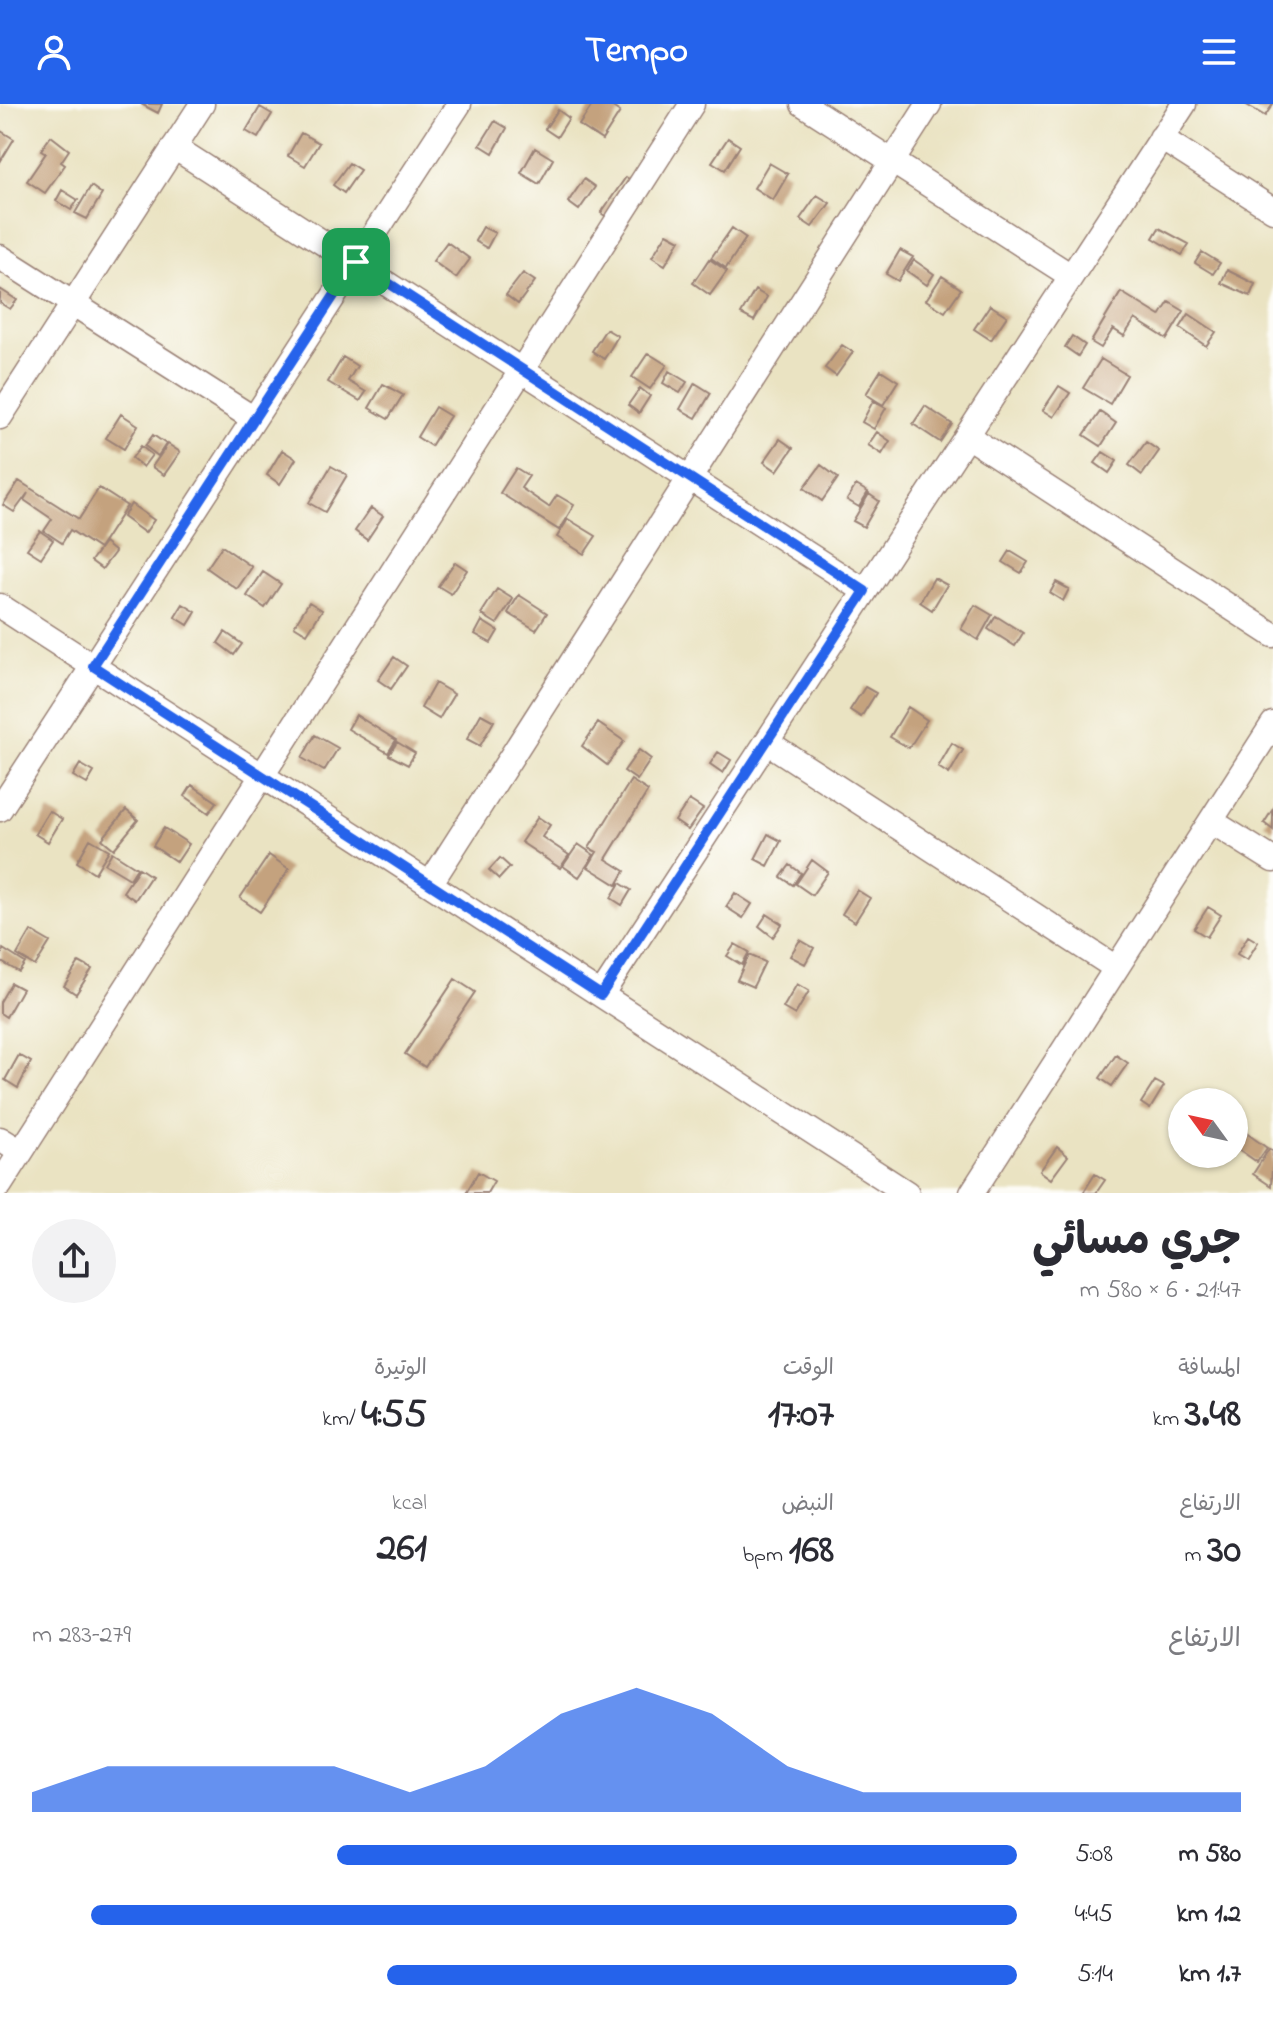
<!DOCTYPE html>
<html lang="ar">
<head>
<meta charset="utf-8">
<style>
  :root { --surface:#fff; --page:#f2f2f3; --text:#2b2b33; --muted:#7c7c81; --accent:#2563eb }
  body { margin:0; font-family:"Indie Flower","Playpen Sans Arabic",sans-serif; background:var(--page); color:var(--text); direction:rtl; height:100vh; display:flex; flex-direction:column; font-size:30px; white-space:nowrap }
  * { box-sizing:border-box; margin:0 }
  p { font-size:26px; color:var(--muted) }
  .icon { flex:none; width:44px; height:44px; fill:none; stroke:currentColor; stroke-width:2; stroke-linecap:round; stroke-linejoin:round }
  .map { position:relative; height:1089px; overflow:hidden; direction:ltr }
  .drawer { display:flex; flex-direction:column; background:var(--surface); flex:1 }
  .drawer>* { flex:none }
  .needle { width:52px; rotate:303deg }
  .controls { position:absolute; left:1168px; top:984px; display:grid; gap:16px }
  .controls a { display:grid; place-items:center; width:80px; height:80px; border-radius:50%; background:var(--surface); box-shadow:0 2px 6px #0004; font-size:40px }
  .pin { position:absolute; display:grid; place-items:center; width:68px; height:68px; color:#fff; margin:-34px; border-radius:16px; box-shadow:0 4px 12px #0006 }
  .round { display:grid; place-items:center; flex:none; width:84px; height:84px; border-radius:42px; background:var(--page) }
  .overview { display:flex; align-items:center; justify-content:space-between; height:136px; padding:0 32px }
  h1 { font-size:44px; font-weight:700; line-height:60px }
  .figures { display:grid; grid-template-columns:repeat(3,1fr); gap:12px; height:136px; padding:8px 32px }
  .figures div { display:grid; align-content:center }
  .figures b { font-size:40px; font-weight:700 }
  .figures small { font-size:22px; font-weight:400 }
  .figures p { font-size:22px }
  .chart { height:224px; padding:16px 32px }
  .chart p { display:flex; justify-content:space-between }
  .chart svg { width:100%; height:144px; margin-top:8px; fill:var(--accent); opacity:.7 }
  ul { padding:0 32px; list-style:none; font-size:26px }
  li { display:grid; grid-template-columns:128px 96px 1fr; align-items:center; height:60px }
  li i { height:20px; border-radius:10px; background:var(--accent) }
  header { display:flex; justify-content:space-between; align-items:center; height:104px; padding:0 32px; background:var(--accent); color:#fff; font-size:36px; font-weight:700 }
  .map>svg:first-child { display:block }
  .building { fill:#c4a27e }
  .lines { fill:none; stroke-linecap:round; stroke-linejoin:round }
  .minor-casing { stroke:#9a8176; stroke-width:27 }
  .minor { stroke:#fff; stroke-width:24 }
  .route-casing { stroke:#fff; stroke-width:16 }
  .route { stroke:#2563eb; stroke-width:10 }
</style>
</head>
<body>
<header><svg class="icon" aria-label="menu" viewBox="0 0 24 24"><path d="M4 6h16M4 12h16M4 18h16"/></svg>Tempo<svg class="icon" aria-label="person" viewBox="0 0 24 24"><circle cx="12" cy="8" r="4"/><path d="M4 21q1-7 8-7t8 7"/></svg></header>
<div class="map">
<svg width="1273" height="1089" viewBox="0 0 1273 1089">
  <rect width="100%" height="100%" fill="#fdfcf7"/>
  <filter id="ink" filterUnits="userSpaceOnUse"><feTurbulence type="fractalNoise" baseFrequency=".0125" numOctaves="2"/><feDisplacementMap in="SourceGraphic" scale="16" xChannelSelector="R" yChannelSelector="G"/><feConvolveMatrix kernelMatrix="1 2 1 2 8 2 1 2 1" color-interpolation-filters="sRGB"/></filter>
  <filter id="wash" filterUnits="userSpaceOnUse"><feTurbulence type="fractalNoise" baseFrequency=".006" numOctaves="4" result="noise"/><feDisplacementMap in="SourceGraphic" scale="32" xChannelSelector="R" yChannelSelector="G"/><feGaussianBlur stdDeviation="1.8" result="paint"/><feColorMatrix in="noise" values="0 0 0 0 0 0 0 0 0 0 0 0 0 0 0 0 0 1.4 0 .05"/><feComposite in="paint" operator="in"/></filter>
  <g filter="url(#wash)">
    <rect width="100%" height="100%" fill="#eae3c2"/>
    <g id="blocks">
      <path class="building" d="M141,0H162L158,9Z
        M593,0H608L620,8L602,36L579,21Z
        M1245,0H1273L1265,12Z
        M260,3L272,10L258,34L246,27Z
        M558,6L569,14L557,33L545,25Z
        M495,17L507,24L493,49L480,41Z
        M1,27L14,35L0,58V29Z
        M301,29L319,39L305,62L288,52Z
        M51,32L69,46L61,58L65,61L45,89L27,77L46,49L41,46Z
        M728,34L740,42L725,66L712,58Z
        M535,44L553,55L539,80L521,69Z
        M349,59L360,66L344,89L333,81Z
        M769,59L788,70L773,96L754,84Z
        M626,73L636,80L611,116L601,109Z
        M584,75L595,83L579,106L568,98Z
        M91,82L102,90L87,115L75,109Z
        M62,86L78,96L71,106L56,97Z
        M817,91L830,99L812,123L800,115Z
        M483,123L495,129L487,144L475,137Z
        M732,124L746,134L726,164L711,154Z
        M1159,124L1189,140L1182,151L1153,134Z
        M667,129L680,136L665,161L652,153Z
        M447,138L470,155L456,174L433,157Z
        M900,146L913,153L898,177L886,170Z
        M1202,148L1220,159L1213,170L1195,159Z
        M709,155L727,167L710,191L693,179Z
        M914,156L934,170L927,181L907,167Z
        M1227,166L1255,180L1250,192L1221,179Z
        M523,169L535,177L518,200L506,191Z
        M942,172L961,185L945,208L926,196Z
        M0,185L17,196L10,205L0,199Z
        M755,186L767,193L754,217L741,210Z
        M1121,188L1160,212L1169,198L1184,207L1167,235L1135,215L1124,232L1113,225L1101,244L1091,238Z
        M990,201L1007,212L991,236L974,225Z
        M1189,210L1216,228L1206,242L1180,224Z
        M606,225L618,232L604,255L592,247Z
        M1072,232L1085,241L1078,252L1065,243Z
        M842,241L853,248L836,272L825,264Z
        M648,249L667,261L650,285L632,273Z
        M343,253L357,262L348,277L366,288L360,297L328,278Z
        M1101,255L1127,271L1110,300L1083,284Z
        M881,266L898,277L883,301L866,290Z
        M669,267L687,278L680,289L663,279Z
        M695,279L711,289L696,314L680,305Z
        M383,280L403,291L388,315L369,304Z
        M1059,282L1070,289L1054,313L1043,306Z
        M640,284L650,292L639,309L628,301Z
        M873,297L886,304L874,325L862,318Z
        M925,302L952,320L940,338L913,320Z
        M435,303L450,312L431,342L417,333Z
        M1100,308L1116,319L1101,342L1084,331Z
        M121,310L138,321L124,345L106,334Z
        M877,328L890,337L882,350L868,341Z
        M153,331L166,340L158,352L145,342Z
        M780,335L793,344L777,367L764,358Z
        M1146,338L1159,347L1142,371L1129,361Z
        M168,340L180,348L164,371L152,363Z
        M141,342L152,351L143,363L132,354Z
        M282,346L296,355L280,380L267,371Z
        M1103,348L1117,357L1109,369L1095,359Z
        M821,361L838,374L822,397L804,384Z
        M331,362L347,371L325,408L309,399Z
        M516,364L529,372L521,384L549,403L557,391L574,401L559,426L500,389Z
        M19,377L79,415L99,384L127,402L99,445L70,426L62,439L44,427L52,415L24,396L28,389L14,408L3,401Z
        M856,381L868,388L859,403L847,396Z
        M869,390L879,397L864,423L853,417Z
        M131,400L154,416L145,429L123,413Z
        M371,404L383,412L367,436L355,427Z
        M568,415L596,432L584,450L557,433Z
        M40,427L53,436L41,454L27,445Z
        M104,439L115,448L102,465L91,457Z
        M222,442L252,463L237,485L207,464Z
        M1010,447L1028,458L1021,469L1003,458Z
        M455,458L467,466L451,490L438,482Z
        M263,468L281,480L265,504L247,492Z
        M934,474L947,481L932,506L920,498Z
        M1056,478L1069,485L1063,497L1050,489Z
        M497,485L513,495L497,520L481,510Z
        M519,491L547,509L536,526L508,509Z
        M309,498L322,506L307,530L294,522Z
        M183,500L196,508L188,521L175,513Z
        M975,501L992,511L978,536L961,525Z
        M996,512L1023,529L1015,542L988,525Z
        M482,517L498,527L491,539L475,530Z
        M225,528L242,540L234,551L218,539Z
        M394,553L407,562L391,585L378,576Z
        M435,579L454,590L439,615L421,604Z
        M865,583L876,589L861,613L850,606Z
        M908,603L927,616L909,644L890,633Z
        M481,610L494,617L480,642L467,635Z
        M356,611L396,636L388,649L348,625Z
        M598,619L624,637L607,661L582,642Z
        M315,631L338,644L324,667L302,654Z
        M397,638L415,649L408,661L389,651Z
        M952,639L963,646L949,670L938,663Z
        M639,646L651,655L637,676L624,667Z
        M718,648L731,656L723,669L710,660Z
        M80,660L94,668L87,680L73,672Z
        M631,676L648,687L606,755L625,767L617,781L588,763L597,748L589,744Z
        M192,681L217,698L209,709L185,692Z
        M689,696L703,705L688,726L675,717Z
        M1273,705V726L1264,719Z
        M126,706L138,716L114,745L102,735Z
        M49,707L62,715L48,738L35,730Z
        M538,713L550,721L542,733L569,751L560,764L521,738Z
        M164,724L189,740L177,758L153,742Z
        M768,730L781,737L768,762L755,755Z
        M90,735L109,746L95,769L77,758Z
        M578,740L594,751L579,773L563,762Z
        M112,748L137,764L130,775L105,760Z
        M269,751L289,765L260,808L240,794Z
        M500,754L510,763L499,775L489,766Z
        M812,756L828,768L812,791L796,780Z
        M790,761L801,769L793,781L781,773Z
        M139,764L151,772L135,796L123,788Z
        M620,779L631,786L622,801L611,794Z
        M857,786L870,794L855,818L842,810Z
        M735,789L752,800L743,814L726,803Z
        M1208,803L1221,811L1207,833L1194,825Z
        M767,810L782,820L773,833L759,822Z
        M31,827L50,838L35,862L17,851Z
        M1248,832L1258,838L1247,856L1237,850Z
        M800,836L814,844L805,860L790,852Z
        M735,840L749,848L742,861L727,852Z
        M3,845L25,859L19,868L0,857Z
        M749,851L765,858L753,883L737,876Z
        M79,858L92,865L76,890L64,882Z
        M455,875L475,888L425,963L405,950Z
        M11,879L22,885L6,913L0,909V898Z
        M797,880L809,887L795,911L783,904Z
        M19,951L31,958L18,984L5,976Z
        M1116,951L1128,959L1112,982L1100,974Z
        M1155,977L1164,982L1150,1005L1141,999Z
        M1242,1026L1267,1044L1257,1058L1234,1042Z
        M1057,1043L1068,1052L1051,1075L1040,1067Z
        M1269,1045L1273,1047L1271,1082L1253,1070Z
        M478,1068L494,1077L487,1089H466Z
        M1095,1070L1105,1076L1096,1089H1083Z"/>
    </g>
  </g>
  <g filter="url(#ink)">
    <use href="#blocks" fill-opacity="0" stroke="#9a8176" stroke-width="2"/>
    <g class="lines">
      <g class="minor-casing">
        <path id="minor" d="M803,0L1071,172
          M1161,34L1273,106
          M174,43L865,487
          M0,153L254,315
          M0,313L202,0
          M967,332L1273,531
          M0,502L907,1089
          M767,638L1116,864
          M0,705L459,0
          M1211,717L1273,756
          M430,780L929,0
          M601,891L1184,0
          M0,1035L21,1048
          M0,1081L692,0
          M972,1089L1273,620"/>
      </g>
      <use href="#minor" class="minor"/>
    </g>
  </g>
  <g class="lines" filter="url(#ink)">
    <g class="route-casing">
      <path id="route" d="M356,158L865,487L601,891L93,562Z"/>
    </g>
    <use href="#route" class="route"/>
  </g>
</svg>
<div class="controls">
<a><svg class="needle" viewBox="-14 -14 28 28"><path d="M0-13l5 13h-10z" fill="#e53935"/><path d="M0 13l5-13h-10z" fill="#7c7c81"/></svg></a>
</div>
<div class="pin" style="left:356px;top:158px;background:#1e9e55"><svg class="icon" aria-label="arrive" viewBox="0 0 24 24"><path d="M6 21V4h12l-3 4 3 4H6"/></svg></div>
</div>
<section class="drawer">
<div class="overview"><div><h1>جري مسائي</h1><p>21:47 · 6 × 580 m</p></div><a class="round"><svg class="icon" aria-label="share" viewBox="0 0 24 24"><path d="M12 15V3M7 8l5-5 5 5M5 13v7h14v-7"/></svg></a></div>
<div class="figures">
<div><p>المسافة</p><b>3.48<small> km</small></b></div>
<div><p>الوقت</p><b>17:07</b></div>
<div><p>الوتيرة</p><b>4:55<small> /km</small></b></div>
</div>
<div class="figures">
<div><p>الارتفاع</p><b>30<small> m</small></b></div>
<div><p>النبض</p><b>168<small> bpm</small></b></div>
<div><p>kcal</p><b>261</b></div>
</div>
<div class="chart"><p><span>الارتفاع</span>279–283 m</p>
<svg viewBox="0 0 160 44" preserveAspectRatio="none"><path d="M0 44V38L10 30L20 30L30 30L40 30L50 38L60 30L70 14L80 6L90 14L100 30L110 38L120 38L130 38L140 38L150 38L160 38V44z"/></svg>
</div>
<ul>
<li><b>580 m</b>5:08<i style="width:69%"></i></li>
<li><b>1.2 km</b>4:45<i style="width:94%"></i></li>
<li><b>1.7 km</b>5:14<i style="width:64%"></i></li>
</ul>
</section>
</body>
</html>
